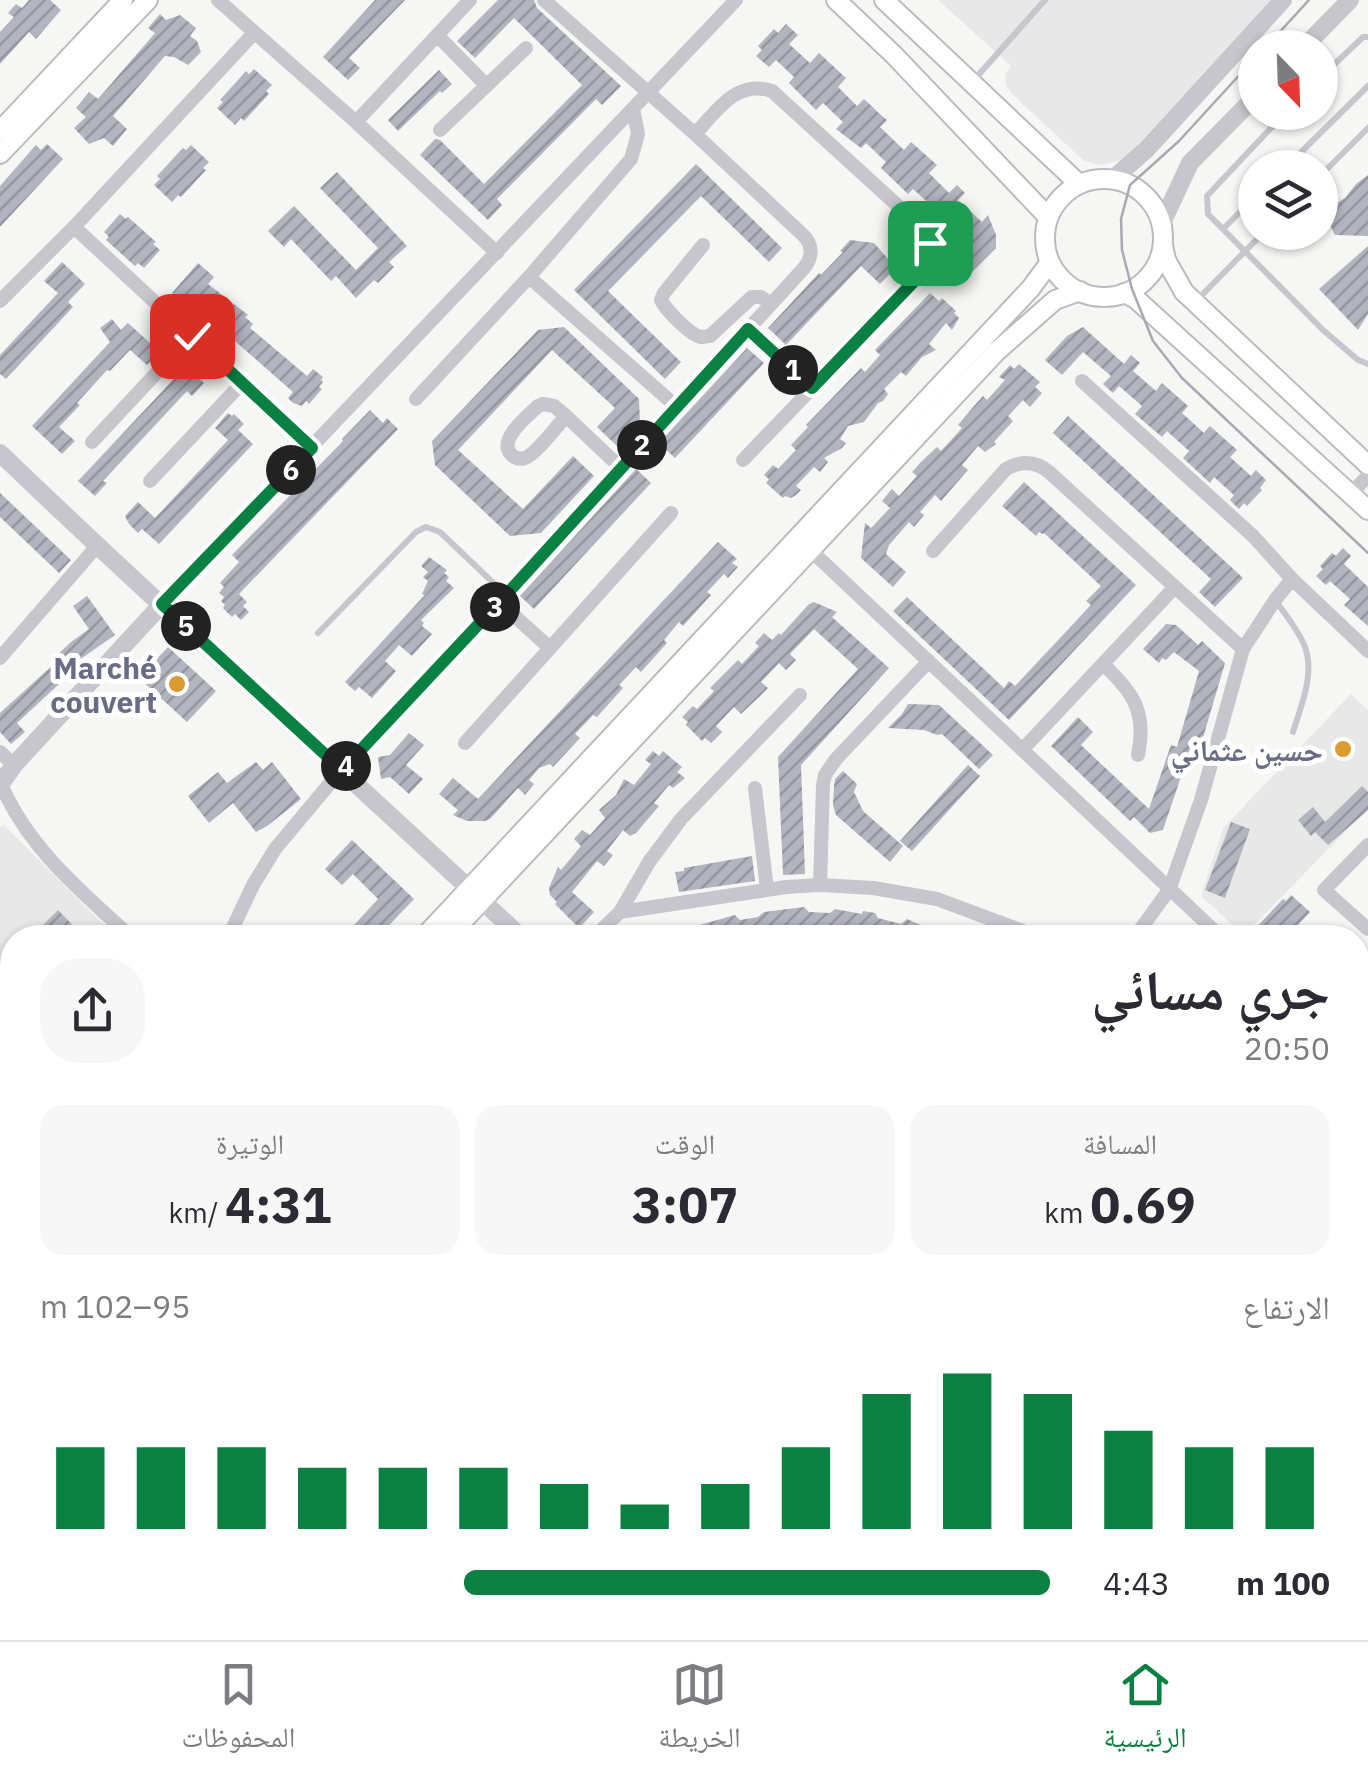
<!DOCTYPE html>
<html lang="ar">
<head>
<meta charset="utf-8">
<style>
  :root { --surface:#fff; --page:#f7f7f7; --text:#2b2b33; --muted:#7c7c81; --line:#e1e1e2; --accent:#0b8043 }
  body { margin:0; font-family:"IBM Plex Sans","Noto Naskh Arabic",sans-serif; background:var(--page); color:var(--text); direction:rtl; height:100vh; display:flex; flex-direction:column; font-size:38px; white-space:nowrap }
  * { box-sizing:border-box; margin:0 }
  p { font-size:32px; color:var(--muted) }
  .icon { flex:none; width:55px; height:55px; fill:none; stroke:currentColor; stroke-width:2; stroke-linecap:round; stroke-linejoin:round }
  .map { position:relative; flex:1; overflow:hidden; direction:ltr }
  .drawer { position:absolute; left:0px; top:925px; width:1370px; height:715px; display:flex; flex-direction:column; background:var(--surface); border-radius:40px 40px 0 0; box-shadow:0 2px 8px #0004; direction:rtl }
  .drawer>* { flex:none }
  .needle { width:65px; rotate:157deg }
  .tools { position:absolute; left:1238px; top:30px; display:grid; gap:20px }
  .tools a { display:grid; place-items:center; width:100px; height:100px; border-radius:50%; background:var(--surface); box-shadow:0 2px 8px #0004; font-size:50px }
  .pin { position:absolute; display:grid; place-items:center; width:85px; height:85px; color:#fff; margin:-42px; border-radius:20px; box-shadow:0 5px 15px #0006 }
  .km { position:absolute; width:50px; height:50px; margin:-25px; border-radius:50%; background:#222; color:#fff; font-size:28px; line-height:50px; text-align:center }
  .round { display:grid; place-items:center; flex:none; width:105px; height:105px; border-radius:40px; background:var(--page) }
  .head { display:flex; align-items:center; justify-content:space-between; height:170px; padding:0 40px }
  h1 { font-size:55px; font-weight:800; line-height:75px }
  .figures { display:grid; grid-template-columns:repeat(3,1fr); gap:15px; height:170px; padding:10px 40px }
  .figures div { display:grid; align-content:center; border-radius:25px; background:var(--page); text-align:center }
  .figures b { font-size:50px; font-weight:800 }
  .figures small { font-size:28px; font-weight:400 }
  .figures p { font-size:28px }
  .chart { height:280px; padding:20px 40px }
  .chart p { display:flex; justify-content:space-between }
  .chart svg { width:100%; height:180px; margin-top:10px; stroke:var(--accent); stroke-width:6 }
  ul { padding:0 40px; list-style:none; font-size:32px }
  li { display:grid; grid-template-columns:160px 120px 1fr; align-items:center; height:75px }
  li i { height:25px; border-radius:12px; background:var(--accent) }
  .tabs { display:flex; justify-content:space-around; align-items:center; height:140px; border-top:2px solid var(--line); background:var(--surface); font-size:28px; color:var(--muted) }
  .tabs a { display:grid; justify-items:center; gap:5px }
  .tabs .selected { color:var(--accent) }
  .map>svg:first-child { display:block }
  .built { fill:#e7e8e7 }
  .building { fill:url(#building-hatch) }
  .lines { fill:none; stroke-linecap:round; stroke-linejoin:round }
  .secondary-casing { stroke:#babbc2; stroke-width:22 }
  .primary-casing { stroke:#b9babf; stroke-width:25 }
  .service { stroke:#c6c6cc; stroke-width:6 }
  .minor { stroke:#c6c6cc; stroke-width:14 }
  .tertiary { stroke:#c6c6cc; stroke-width:18 }
  .secondary { stroke:#fff; stroke-width:18 }
  .primary { stroke:#fff; stroke-width:20 }
  .tram { stroke:#a8a9b2; stroke-width:2.5 }
  .route-casing { stroke:#fff; stroke-width:20 }
  .route { stroke:#0b8043; stroke-width:12 }
  .poi-dot { fill:#da9b31; stroke:#fff; stroke-width:4 }
  .labels { text-anchor:middle; dominant-baseline:central; stroke-width:10; stroke-linejoin:round; paint-order:stroke }
  .poi-label { font-size:30px; font-weight:bold; fill:#686c84; stroke:#fff; text-anchor:end }
</style>
</head>
<body>
<div class="map">
<svg width="1368" height="1640" viewBox="0 0 1368 1640">
  <defs>
    <pattern id="building-hatch" width="6" height="6" patternUnits="userSpaceOnUse" patternTransform="scale(2.5)"><rect width="6" height="6" fill="#b2b4be"/><path d="M-1 1l2-2M0 6l6-6M5 7l2-2" fill="none" stroke="#9596a0"/></pattern>
  </defs>
  <rect width="100%" height="100%" fill="#f6f7f4"/>
  <path class="built" d="M938,0H1279L1132,155L1117,161L1100,165L1084,161L1011,93L1006,84L1005,75L1011,66Z
    M1351,694L1368,710V809L1244,935L1201,896L1223,828Z
    M4,825L116,937L12,938V1066L5,1063L0,1073V827Z"/>
  <path class="building" d="M29,0H50L61,10L36,39L29,32L0,64V32L14,17L8,13L16,4L22,8Z
    M375,0H405L349,58L360,68L348,80L323,57Z
    M498,0H534L537,8L621,86L602,105L596,99L497,199L502,205L488,220L420,155L435,139L440,140L484,184L582,85L514,18L475,58L457,41Z
    M160,14L166,20L180,15L196,28L190,36L197,41L201,52L188,65L174,57L165,56L113,116L127,129L113,146L104,138L89,144L74,128L86,117L76,108L89,92L98,99L155,33L148,28Z
    M786,24L798,35L789,44L810,63L819,53L846,78L838,87L857,106L864,99L882,116L887,120L880,127L904,150L911,142L937,165L929,173L949,193L957,185L965,193L958,200L982,222L988,215L996,235V248L966,278L951,264L972,242L944,215L938,222L928,212L933,207L913,189L908,194L881,168L886,162L866,143L861,148L836,129L843,122L823,103L816,110L789,83L794,77L776,60L769,67L756,56L762,50L758,46L774,29L778,33Z
    M254,69L272,85L266,91L269,94L244,121L241,118L235,125L217,108L223,102L220,100L246,71L249,74Z
    M439,70L452,84L442,93L440,91L398,131L388,120Z
    M47,144L63,159L0,227V186L36,145L41,150Z
    M191,145L209,162L203,168L206,170L181,197L178,195L172,202L154,185L160,179L157,176L183,148L186,150Z
    M696,164L782,248L769,262L701,196L608,291L681,362L665,379L574,290Z
    M337,172L407,246L389,262L394,267L378,283L374,280L356,298L336,276L331,281L291,239L284,247L268,231L294,206L356,270L378,248L320,188Z
    M1368,175V236L1335,235L1323,211L1345,198L1356,184Z
    M120,214L126,219L128,217L156,242L153,244L160,250L144,268L138,263L135,266L106,240L109,237L104,232Z
    M850,240L874,243L896,268L880,284L861,266L786,345L768,328L819,273L821,275L843,252L840,251Z
    M1368,246V314L1358,330L1319,289Z
    M62,262L85,284L68,302L73,307L6,379L0,374V355L58,293L44,281Z
    M198,263L214,277L208,284L248,315L245,317L253,324L250,328L307,376L313,369L323,377L321,380L323,382L319,387L322,389L309,404L306,401L302,406L293,403L288,398L293,392L193,304L189,308L172,293Z
    M930,293L939,301L942,298L956,311L954,313L959,318L952,330L946,323L929,344L936,350L922,357L906,376L901,372L884,389L888,394L883,401L878,403L864,422L848,426L840,439L846,443L842,448L824,458L828,462L820,472L814,467L796,486L801,490L796,495L791,498L785,496L783,498L766,483L769,479L764,475L773,465L778,469L796,450L791,445L808,427L806,425L861,368L865,372L880,355L875,350Z
    M112,319L121,330L128,323L160,352L147,365L130,350L110,371L107,370L77,403L80,405L59,427L75,441L62,454L32,426L110,342L100,328Z
    M564,327L639,399L640,423L618,447L597,427L615,408L552,350L458,450L523,509L573,456L594,476L541,533L510,536L435,465L432,441L538,330Z
    M1083,327L1124,364L1131,355L1140,363L1133,371L1156,391L1162,383L1188,406L1182,413L1204,433L1210,426L1237,450L1230,457L1251,476L1256,470L1266,480L1260,488L1262,490L1247,506L1244,503L1239,509L1230,500L1234,495L1214,477L1210,483L1183,458L1189,451L1167,431L1162,437L1135,414L1142,406L1119,386L1113,393L1103,384L1111,376L1083,352L1062,375L1045,360L1067,336Z
    M747,348L764,363L675,458L659,443Z
    M1019,364L1040,382L1035,387L1042,393L1030,407L1023,400L1008,416L1013,421L994,442L996,444L985,452L978,446L962,465L968,470L941,501L935,495L920,512L924,515L914,527L909,522L889,545L886,554L906,572L893,587L861,558L865,523L871,528L890,508L882,501L892,489L899,496L917,476L912,472L921,462L937,447L941,451L962,428L958,425L974,406L983,396L987,400L1005,380L999,377L1010,365L1014,369Z
    M186,366L204,383L192,396L187,391L103,481L107,483L95,496L78,481Z
    M370,410L383,423L387,418L398,429L239,594L247,602L243,606L249,612L241,620L235,614L232,617L223,608L225,605L221,601L224,597L219,593L224,587L220,583L239,562L232,555L343,441L342,439Z
    M228,413L232,416L234,414L244,424L238,430L253,444L159,544L142,529L138,533L129,524L125,516L138,502L155,518L228,440L215,428Z
    M1068,416L1243,578L1215,607L1199,592L1211,579L1053,433Z
    M636,469L651,483L534,609L520,596Z
    M1024,482L1136,585L1009,720L893,611L907,597L1004,688L1009,681L1015,686L1091,605L1086,601L1101,586L1044,533L1043,534L1039,532L1036,536L1002,506Z
    M0,493L71,560L59,573L0,517Z
    M718,542L737,559L732,563L738,567L728,578L724,574L707,592L711,595L683,626L679,622L664,640L667,643L641,672L636,667L619,685L623,688L597,717L593,715L575,734L580,738L553,767L550,764L539,768L529,780L534,784L525,795L518,788L490,819L485,821H467L453,815L458,810L439,794L453,778L478,799Z
    M1343,548L1351,556L1344,564L1368,587V626L1344,605L1350,599L1330,581L1326,585L1316,576L1323,569L1320,566L1332,553L1336,556Z
    M429,557L447,570L444,573L449,577L446,581L454,588L421,620L424,623L422,626L432,634L412,656L399,645L385,661L396,671L372,698L359,687L355,691L345,682L433,586L424,595L422,594L428,581L423,577L428,572L421,566Z
    M87,596L115,635L82,658L85,660L17,723L25,732L11,744L0,732V713L56,662L53,659L71,642L89,629L73,606Z
    M814,602L837,612L832,617L889,668L801,765L805,874L783,875L778,757L858,669L814,629L790,654L796,660L786,670L779,663L761,682L768,688L758,698L741,714L734,707L716,726L722,732L711,743L705,738L702,741L686,725L688,722L682,717L693,706L697,709L714,691L710,688L738,660L742,664L759,646L755,643L764,633L772,640L779,633L781,635L809,604Z
    M1166,624L1176,625L1198,645L1202,641L1225,663L1202,741L1194,738L1163,830L1150,833L1134,817L1130,821L1051,746L1078,717L1093,732L1081,745L1149,809L1171,745L1177,747L1199,671L1174,652L1166,660L1162,658L1159,663L1143,649Z
    M168,647L216,691L187,722L139,678Z
    M908,704L939,705L993,755L979,769L942,734L937,735L924,730L888,728L902,714Z
    M409,733L424,745L406,765L423,779L409,794L390,777L381,779L378,757L390,755Z
    M653,751L659,756L663,751L682,767L677,772L685,778L673,788L669,785L654,803L659,806L636,833L630,836L623,830L607,851L613,855L604,866L597,861L572,892L594,912L579,928L555,904L557,902L550,895L549,888L558,867L561,870L581,846L574,839L582,830L590,835L605,818L599,810L616,795L624,779L634,785L651,764L645,760Z
    M256,762L263,770L272,762L301,799L267,826L256,832L233,803L209,823L188,796L218,772L227,783Z
    M968,765L980,776L912,851L900,841Z
    M843,771L857,784L854,792L863,811L903,846L890,862L836,815L833,805L834,786L835,779Z
    M1362,786L1368,792V810L1328,845L1315,832L1311,836L1298,820L1313,807L1325,822Z
    M1231,822L1250,829L1225,898L1205,890Z
    M352,840L414,899L377,938H342L378,899L353,874L342,885L325,869Z
    M752,856L755,881L679,892L675,872L684,871V868Z
    M1291,895L1310,912L1294,929L1304,938H1258L1252,932L1283,899L1286,901Z
    M804,907L809,912L830,913L835,909L862,914L863,911L875,913L878,918L901,924L907,919L950,938H688L696,926L735,915L740,920L758,917L764,912Z
    M58,910L85,938H52L41,927Z
    M0,967L12,972V1060L0,1088V1024L5,1012L0,1010Z
    M0,1458L12,1473V1547L0,1558Z
    M688,1628H726L740,1640H677Z
    M1122,1628H1181V1631L1190,1640H1122Z"/>
  <g class="lines">
    <g class="secondary-casing">
      <path id="secondary" d="M836,0L894,55L1048,217
        M884,0L1079,184
        M0,131L123,0
        M0,154L148,0
        M1045 238a59 59 0 1 1 118 0a59 59 0 1 1-118 0Z
        M1163,245L1166,260L1184,292L1368,465
        M1124,293L1136,299L1368,510
        M423,938L1031,288L1050,262
        M447,938L996,352L1055,300L1080,291
        M0,1225L12,1224
        M0,1242L12,1240
        M609,1628L623,1640
        M638,1628L651,1640"/>
    </g>
    <g class="primary-casing">
      <path id="primary" d="M1342,1640L1354,1628"/>
    </g>
    <path class="service" d="M1320,78L1363,37H1368
      M973,81L1045,0
      M1286,112L1207,196L1208,214L1323,330L1358,360L1368,364
      M1285,168L1368,86
      M1320,176L1368,128
      M1223,229L1255,197
      M1195,302L1264,232
      M1276,601C1286,616 1299,631 1305,647C1315,674 1301,706 1293,732
      M318,633L416,532L426,527L440,532L505,594
      M0,1283L8,1282"/>
    <path class="minor" d="M218,0L356,122L497,253
      M437,35L486,85
      M356,122L470,0
      M440,130L526,48
      M695,134C717,111 736,79 772,91L920,226C933,241 934,256 923,273L743,460
      M74,227L312,448
      M703,245L664,293L661,300C666,310 690,335 701,337C704,337 707,336 710,336L752,297H761L771,304
      M529,277L677,407
      M0,301L74,227L254,33
      M748,329L812,388
      M1082,381L1253,536L1292,579L1368,651
      M416,399L529,277L631,159L638,134L633,109
      M543,404L554,406L566,416C557,426 536,454 525,458C519,460 514,458 510,453C499,438 528,416 538,406Z
      M566,416L621,468
      M92,442L191,336
      M150,481L242,383
      M1350,494L1368,476
      M804,544L1222,938
      M933,551L1006,469C1022,460 1036,461 1049,472L1243,649
      M499,602L550,648
      M162,604L736,0
      M0,658L97,546
      M1103,664C1133,692 1147,712 1138,755
      M465,743L671,513
      M1023,749L1174,588
      M0,752L14,765
      M1,784C28,848 82,892 132,938
      M755,788L767,889
      M1368,845L1324,890L1368,929
      M820,885L823,785L825,775L836,759L929,661
      M620,912L786,887L820,885L873,888L937,899L1028,933
      M228,938L253,885L275,849L342,769L506,595L804,268C813,257 813,245 803,235L695,134L544,0
      M593,938L620,912L649,862L681,819L800,695
      M1134,938L1169,890L1201,800L1243,649L1275,600L1292,579
      M1358,1060L1368,1070
      M1358,1092L1368,1081
      M0,1152H12
      M1358,1209L1368,1219
      M894,1628L908,1640
      M480,1640L492,1628
      M843,1640L855,1628"/>
    <path class="tertiary" d="M1303,48L1350,0
      M1113,179L1147,149L1283,0
      M1161,225L1190,163L1255,97
      M0,453C171,618 349,775 522,938
      M0,785L14,765L162,604
      M0,1609L12,1621
      M20,1628L33,1640
      M1251,1628L1255,1640
      M1271,1628C1299,1637 1322,1634 1351,1628"/>
    <use href="#secondary" class="secondary"/>
    <use href="#primary" class="primary"/>
    <path class="tram" d="M1265,48L1309,0
      M1255,58L1179,141L1130,185L1121,219L1122,250L1132,289L1153,341L1182,378L1368,553"/>
  </g>
  <g class="lines">
    <g class="route-casing">
      <path id="route" d="M192,336L312,448L162,604L342,770L506,595L748,329L812,388L923,272L929,264L930,243"/>
    </g>
    <use href="#route" class="route"/>
  </g>
  <g class="poi-dot">
    <circle cx="177" cy="684" r="10"/>
    <circle cx="1343" cy="749" r="10"/>
  </g>
  <g class="labels">
    <g class="poi-label">
      <text x="157" y="667">Marché<tspan x="157" dy="34">couvert</tspan></text>
      <text x="1323" y="749">حسين عثماني</text>
    </g>
  </g>
</svg>
<div class="tools">
<a><svg class="needle" viewBox="-14 -14 28 28"><path d="M0-13l5 13h-10z" fill="#e53935"/><path d="M0 13l5-13h-10z" fill="#7c7c81"/></svg></a>
<a><svg class="icon" aria-label="layers" viewBox="0 0 24 24"><path d="M12 4l9 5-9 5-9-5zM3 14l9 5 9-5"/></svg></a>
</div>
<div class="pin" style="left:930px;top:243px;background:#1e9e55"><svg class="icon" aria-label="arrive" viewBox="0 0 24 24"><path d="M6 21V4h12l-3 4 3 4H6"/></svg></div>
<div class="pin" style="left:192px;top:336px;background:#d93025"><svg class="icon" aria-label="check" viewBox="0 0 24 24"><path d="M5 12l5 5 9-10"/></svg></div>
<b class="km" style="left:793px;top:370px">1</b>
<b class="km" style="left:642px;top:445px">2</b>
<b class="km" style="left:495px;top:607px">3</b>
<b class="km" style="left:346px;top:766px">4</b>
<b class="km" style="left:186px;top:626px">5</b>
<b class="km" style="left:291px;top:470px">6</b>
<section class="drawer">
<div class="head"><div><h1>جري مسائي</h1><p>20:50</p></div><a class="round"><svg class="icon" aria-label="share" viewBox="0 0 24 24"><path d="M12 15V3M7 8l5-5 5 5M5 13v7h14v-7"/></svg></a></div>
<div class="figures">
<div><p>المسافة</p><b>0.69<small> km</small></b></div>
<div><p>الوقت</p><b>3:07</b></div>
<div><p>الوتيرة</p><b>4:31<small> /km</small></b></div>
</div>
<div class="chart"><p><span>الارتفاع</span>95–102 m</p>
<svg viewBox="0 0 160 44" preserveAspectRatio="none"><path d="M5 44V24M15 44V24M25 44V24M35 44V29M45 44V29M55 44V29M65 44V33M75 44V38M85 44V33M95 44V24M105 44V11M115 44V6M125 44V11M135 44V20M145 44V24M155 44V24"/></svg>
</div>
<ul>
<li><b>100 m</b>4:43<i style="width:58%"></i></li>
</ul>
</section>
</div>
<nav class="tabs">
<a class="selected"><svg class="icon" aria-label="home" viewBox="0 0 24 24"><path d="M3 11l9-7 9 7M6 9v11h12V9"/></svg>الرئيسية</a>
<a><svg class="icon" aria-label="map" viewBox="0 0 24 24"><path d="M3 6l6-2 6 2 6-2v14l-6 2-6-2-6 2zM9 4v14M15 6v14"/></svg>الخريطة</a>
<a><svg class="icon" aria-label="saved" viewBox="0 0 24 24"><path d="M7 4h10v16l-5-4-5 4z"/></svg>المحفوظات</a>
</nav>
</body>
</html>
